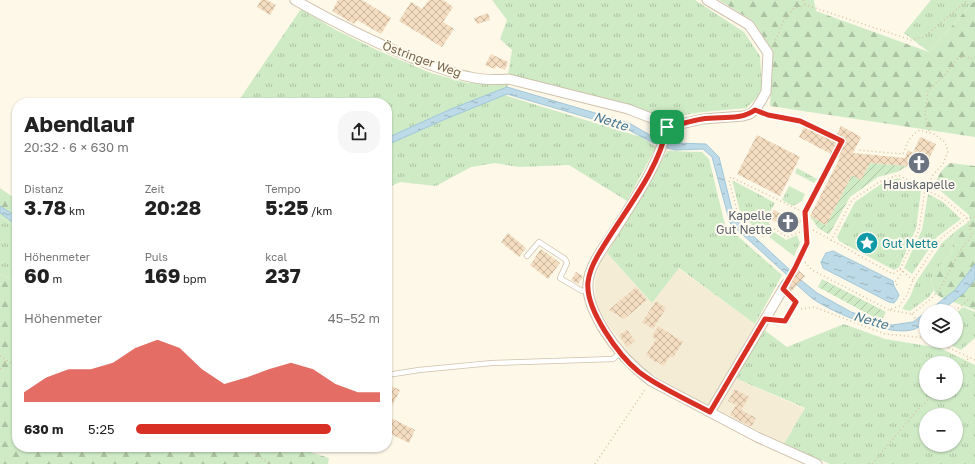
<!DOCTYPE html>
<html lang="de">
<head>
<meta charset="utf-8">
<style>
  :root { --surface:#fff; --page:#f6f6f6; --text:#222; --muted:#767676; --accent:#d93025 }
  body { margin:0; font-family:"Golos Text",sans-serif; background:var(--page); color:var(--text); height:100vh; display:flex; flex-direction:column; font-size:15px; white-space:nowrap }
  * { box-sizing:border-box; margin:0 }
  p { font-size:13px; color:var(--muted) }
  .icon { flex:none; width:22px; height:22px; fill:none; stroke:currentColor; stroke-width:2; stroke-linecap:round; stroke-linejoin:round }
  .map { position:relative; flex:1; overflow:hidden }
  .drawer { position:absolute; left:12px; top:98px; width:380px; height:354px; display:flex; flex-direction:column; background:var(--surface); border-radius:16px; box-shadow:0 1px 3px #0004 }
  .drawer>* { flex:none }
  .controls { position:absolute; left:919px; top:304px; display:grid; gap:8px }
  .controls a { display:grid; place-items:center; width:44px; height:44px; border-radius:50%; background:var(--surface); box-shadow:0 1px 3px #0004; font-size:20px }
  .pin { position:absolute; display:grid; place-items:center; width:34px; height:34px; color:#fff; margin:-17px; border-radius:8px; box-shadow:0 2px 6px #0006 }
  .round { display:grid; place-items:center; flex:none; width:42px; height:42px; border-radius:16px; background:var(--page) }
  .overview { display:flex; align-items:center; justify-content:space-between; height:68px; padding:0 12px }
  h1 { font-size:22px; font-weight:700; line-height:30px }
  .stats { display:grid; grid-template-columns:repeat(3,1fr); gap:6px; height:68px; padding:4px 12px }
  .stats div { display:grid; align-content:center }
  .stats b { font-size:20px; font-weight:700 }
  .stats small { font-size:11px; font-weight:400 }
  .stats p { font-size:11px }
  .chart { height:112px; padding:8px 12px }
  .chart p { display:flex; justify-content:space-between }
  .chart svg { width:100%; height:72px; margin-top:4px; fill:var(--accent); opacity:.7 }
  ul { padding:0 12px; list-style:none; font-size:13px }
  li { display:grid; grid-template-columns:64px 48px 1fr; align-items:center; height:30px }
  li i { height:10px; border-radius:5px; background:var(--accent) }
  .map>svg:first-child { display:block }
  .residential { fill:#f5ecd6 }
  .grass { fill:url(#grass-tufts); fill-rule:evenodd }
  .forest { fill:url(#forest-firs) }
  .garden { fill:url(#garden-furrows) }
  .water { fill:url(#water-ripples); stroke:#a2c7d9 }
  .building { fill:url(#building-cross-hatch) }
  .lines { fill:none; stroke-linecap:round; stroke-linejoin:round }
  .service-casing { stroke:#cfc2ad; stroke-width:6 }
  .minor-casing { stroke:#cfc2ad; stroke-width:11 }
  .path { stroke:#d8c0a2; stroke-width:1.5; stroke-dasharray:1 3; stroke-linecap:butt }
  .service { stroke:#fff; stroke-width:4.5 }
  .minor { stroke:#fff; stroke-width:9 }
  .route-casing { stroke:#fff; stroke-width:8 }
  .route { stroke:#d93025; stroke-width:5 }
  .labels { text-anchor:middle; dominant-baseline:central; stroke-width:4; stroke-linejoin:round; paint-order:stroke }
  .street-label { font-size:12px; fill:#78634b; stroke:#fffbef }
  .worship-label { font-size:12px; fill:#5b616d; stroke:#fffbef }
  .culture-label { font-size:12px; fill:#0d838f; stroke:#fffbef; text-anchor:start }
  .water-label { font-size:13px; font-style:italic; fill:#477993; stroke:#fffbef }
</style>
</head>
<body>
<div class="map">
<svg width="975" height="464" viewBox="0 0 975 464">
  <defs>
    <pattern id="grass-tufts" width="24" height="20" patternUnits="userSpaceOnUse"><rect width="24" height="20" fill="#cfebc6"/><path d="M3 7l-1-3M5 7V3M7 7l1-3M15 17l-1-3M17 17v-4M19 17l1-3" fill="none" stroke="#adc2a3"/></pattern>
    <pattern id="forest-firs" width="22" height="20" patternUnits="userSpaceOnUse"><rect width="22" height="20" fill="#cfebc6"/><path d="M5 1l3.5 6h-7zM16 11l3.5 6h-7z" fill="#adc2a3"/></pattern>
    <pattern id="garden-furrows" width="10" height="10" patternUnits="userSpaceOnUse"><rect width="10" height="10" fill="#cfebc6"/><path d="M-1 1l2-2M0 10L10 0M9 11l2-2" fill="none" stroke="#adc2a3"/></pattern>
    <pattern id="water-ripples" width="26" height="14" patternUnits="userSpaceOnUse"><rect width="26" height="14" fill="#bcdae7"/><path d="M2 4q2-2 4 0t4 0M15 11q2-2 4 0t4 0" fill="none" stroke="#9eb4bd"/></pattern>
    <pattern id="building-cross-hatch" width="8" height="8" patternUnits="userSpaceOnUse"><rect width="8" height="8" fill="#f3dcbf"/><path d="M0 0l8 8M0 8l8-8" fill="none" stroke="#cab69d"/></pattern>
  </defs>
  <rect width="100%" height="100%" fill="#fdf8e8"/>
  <path class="residential" d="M607,253L652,303L678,268L755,324L727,373L710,407L653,375L636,362L606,322L596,302L595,289V279L601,261Z
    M735,378L805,409L784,444L718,410Z"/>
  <path class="grass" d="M492,0H695L744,32L760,56L762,88L757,98L746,108L703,112L677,116L658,115L630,107L508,75L512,50L500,39L507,20Z
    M931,0H975L929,52L904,33Z
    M301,9L334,29L379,51L431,73L468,83L509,81L507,90V96L641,137L656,147L627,201L569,165L519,167L495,163L471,167L436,186L400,182L387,188V103H237Z
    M667,151L702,152L709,159L725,225L782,275L755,324L679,268L652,303L607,253L642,195Z
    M797,168L817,179L814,183L795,173Z
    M898,178L921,191L916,229L899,267L894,270L839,241L837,237L855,202L881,184Z
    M732,180L775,203L766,219L771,226L764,234L741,216Z
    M789,186L805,194L802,201L793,206L782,200Z
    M928,194L943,202L961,219L937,237L912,274L904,268L922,230Z
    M0,217L17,228V282L0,274Z
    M957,230L952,237L953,249L950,255L935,271L931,280L934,290L929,297L910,311L902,309L910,297L916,282L943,242Z
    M774,232L786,240L797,235L800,243L794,256L769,237Z
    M963,307L975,312V338L961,350L943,341H956V313Z
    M844,324L885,339L940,348L975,365V464H830L784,444L805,408L735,378L763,329L787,347ZM926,363H956V393H926ZM926,415H956V445H926Z"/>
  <path class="forest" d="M719,0H814L816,11L929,52L975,0V137L770,106L773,51L753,21Z
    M950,163L975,166V310L942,298L935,293L931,280L935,271L950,255L953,249L952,237L957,230L970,221L969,215L936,187C937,175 941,170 950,163Z
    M0,188L17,200V228L0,217Z
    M0,274L17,282V447H301V449L329,458L328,464H0Z"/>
  <path class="garden" d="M870,163L908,166L897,172L878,177L850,197L830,233L828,234L818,228L810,216L826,225L852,175L861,180Z
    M822,279L886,312L881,321L818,287Z"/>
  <path class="water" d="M507,87L629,123L655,138L661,139L660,144L653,143L627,129L507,94L441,121L387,145V138L451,109Z
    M669,141L676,143L706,144L719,157L734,218L790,270L787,275L730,223L712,157L703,149L675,150L667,148Z
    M0,206L17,217V225L0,213Z
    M833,251L893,281L894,286L899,295L897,299L894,303L889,302L823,268L821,262L826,253Z
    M975,264V279L965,292L941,311H928L955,290Z
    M801,280L817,293L851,312L892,325L913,322L926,312V322C923,324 919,327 915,329C891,338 834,313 813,299C808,295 802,289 797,285Z"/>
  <path class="building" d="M261,0H267L276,5L270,15L257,7Z
    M338,0H362L391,18L381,34L357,20L354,24L332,11Z
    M429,0H443L453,7L443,22L454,29L442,47L399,21L411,2L422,9Z
    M488,13L490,20L477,24L474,18Z
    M491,54L508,62L505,70L496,66L495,69L485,65Z
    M841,126L861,137L853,153L905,158L908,150L913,153L920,137L936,144L923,173L908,166L870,163L861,180L852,175L826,225L810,216L840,158L838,157L845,142V139L837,134Z
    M804,127L837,143L831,154L799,137Z
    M757,135L800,157L780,196L737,174Z
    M774,210L787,217L793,212L802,221L788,233L779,223L769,219Z
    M508,233L526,248L519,257L501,242Z
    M541,249L560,263L548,279L530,265Z
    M798,270L805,276L791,292L789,290L792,284L791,282Z
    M576,272L583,276L578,284L571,280Z
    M636,287L647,300L624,319L609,310Z
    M656,301L666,308L653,329L642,322Z
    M658,326L683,342L673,358L670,356L664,366L656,361L655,362L646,355L656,339L652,337Z
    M627,330L635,341L627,347L619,335Z
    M387,384L400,390L387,416L415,430L409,443L387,432Z
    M735,389L749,397L741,410L756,418L751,427L730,415L736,405L728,401Z"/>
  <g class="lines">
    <g class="service-casing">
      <path id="service" d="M755,110L768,115L800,121L842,141L805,212
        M527,256L539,242L565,259L567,263L560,278L582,291L588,290
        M786,284L807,243L806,230
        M765,319L785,321L796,302L783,289
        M387,375L419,370L492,363L613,359L620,353"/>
    </g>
    <g class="minor-casing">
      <path id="minor" d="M295,0C333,22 372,41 412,58C431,65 450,73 470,77C483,80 496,80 509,79L628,109L656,120L667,127
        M667,127C660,164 632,203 612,235C603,248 588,268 588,284C587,299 595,314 602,327C615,348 631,366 651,381L757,437L817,464
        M667,127L703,119L743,116L750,114L755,110L761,101L766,92L768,53L749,25L707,0
        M710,412L786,284"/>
    </g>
    <path class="path" d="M803,0L806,5L911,40L924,37L968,0
      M774,44L783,22L793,9L806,5
      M929,131L925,114L928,90L944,76L957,59L965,56L975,60
      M799,210L731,177L729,180L739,218L764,237L773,228L787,237L800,232
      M813,230L893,274L900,269L919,230L925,190L933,175L943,164L948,151L945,142L934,134L920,130C909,136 907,144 903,154L857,150
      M831,241L852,200L879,182L898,175L944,199L967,218L972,235L960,251L941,287L932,298L912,314L889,310
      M805,262L812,270L889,310L899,306L907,295L913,280L940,239L967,218L975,217
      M900,269L913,280
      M897,285L895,282L903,271
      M801,309L814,307L885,334L926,338
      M955,311L968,300
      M912,314L926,333
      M934,341L975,360
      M0,356L17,367
      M0,369L6,360
      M956,371L969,358
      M245,447L270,464
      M595,464L646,388
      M872,464L915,413L934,393"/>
    <use href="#service" class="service"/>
    <use href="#minor" class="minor"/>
  </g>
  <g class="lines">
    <g class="route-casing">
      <path id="route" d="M755,110L768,115L800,121L842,141L805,212L807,243L795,268L783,289L796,302L785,321L765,319L710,412C686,399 660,388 639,372C619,356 585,309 588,282C589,274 593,264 597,257C620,216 658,174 667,127C679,125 690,121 702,119C719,116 740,121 755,110Z"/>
    </g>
    <use href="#route" class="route"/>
  </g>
  <defs>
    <g id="church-disc" transform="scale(1.15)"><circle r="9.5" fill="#6b7280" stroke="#fffbef"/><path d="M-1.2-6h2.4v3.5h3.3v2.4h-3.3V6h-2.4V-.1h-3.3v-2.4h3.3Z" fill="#fff"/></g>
    <g id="sight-disc" transform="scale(1.15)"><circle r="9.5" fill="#0f9aa8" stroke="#fffbef"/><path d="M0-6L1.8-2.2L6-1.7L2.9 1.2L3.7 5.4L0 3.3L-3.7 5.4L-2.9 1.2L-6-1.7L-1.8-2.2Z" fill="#fff"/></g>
  </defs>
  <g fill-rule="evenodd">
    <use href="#church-disc" x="919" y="163"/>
    <use href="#church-disc" x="788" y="222"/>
    <use href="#sight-disc" x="867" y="243"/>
  </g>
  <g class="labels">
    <g class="street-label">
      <text transform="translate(422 59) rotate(20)">Östringer Weg</text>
    </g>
    <g class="worship-label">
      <text x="919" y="184">Hauskapelle</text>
      <text x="772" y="215" text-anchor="end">Kapelle<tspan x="772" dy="14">Gut Nette</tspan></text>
    </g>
    <g class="culture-label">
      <text x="882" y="243">Gut Nette</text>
    </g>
    <g class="water-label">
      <text transform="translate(611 121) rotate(18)">Nette</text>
      <text transform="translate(871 320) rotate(16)">Nette</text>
    </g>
  </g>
</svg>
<div class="controls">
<a><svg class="icon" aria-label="layers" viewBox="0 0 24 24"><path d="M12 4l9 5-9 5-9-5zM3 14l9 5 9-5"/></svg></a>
<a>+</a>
<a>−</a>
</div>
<div class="pin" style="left:667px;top:127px;background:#1e9e55"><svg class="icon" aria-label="arrive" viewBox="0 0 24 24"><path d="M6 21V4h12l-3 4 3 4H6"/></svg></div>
<section class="drawer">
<div class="overview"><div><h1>Abendlauf</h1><p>20:32 · 6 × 630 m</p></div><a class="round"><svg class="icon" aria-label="share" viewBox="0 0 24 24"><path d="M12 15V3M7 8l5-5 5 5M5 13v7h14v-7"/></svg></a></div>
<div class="stats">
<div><p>Distanz</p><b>3.78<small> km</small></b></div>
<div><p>Zeit</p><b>20:28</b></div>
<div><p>Tempo</p><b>5:25<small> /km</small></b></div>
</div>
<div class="stats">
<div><p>Höhenmeter</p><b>60<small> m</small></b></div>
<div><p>Puls</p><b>169<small> bpm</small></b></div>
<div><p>kcal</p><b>237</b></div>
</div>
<div class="chart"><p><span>Höhenmeter</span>45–52 m</p>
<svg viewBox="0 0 160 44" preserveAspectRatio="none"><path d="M0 44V38L10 29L20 24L30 24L40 20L50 11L60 6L70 11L80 24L90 33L100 29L110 24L120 20L130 24L140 33L150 38L160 38V44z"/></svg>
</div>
<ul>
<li><b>630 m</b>5:25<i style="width:80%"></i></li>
</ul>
</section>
</div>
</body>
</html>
